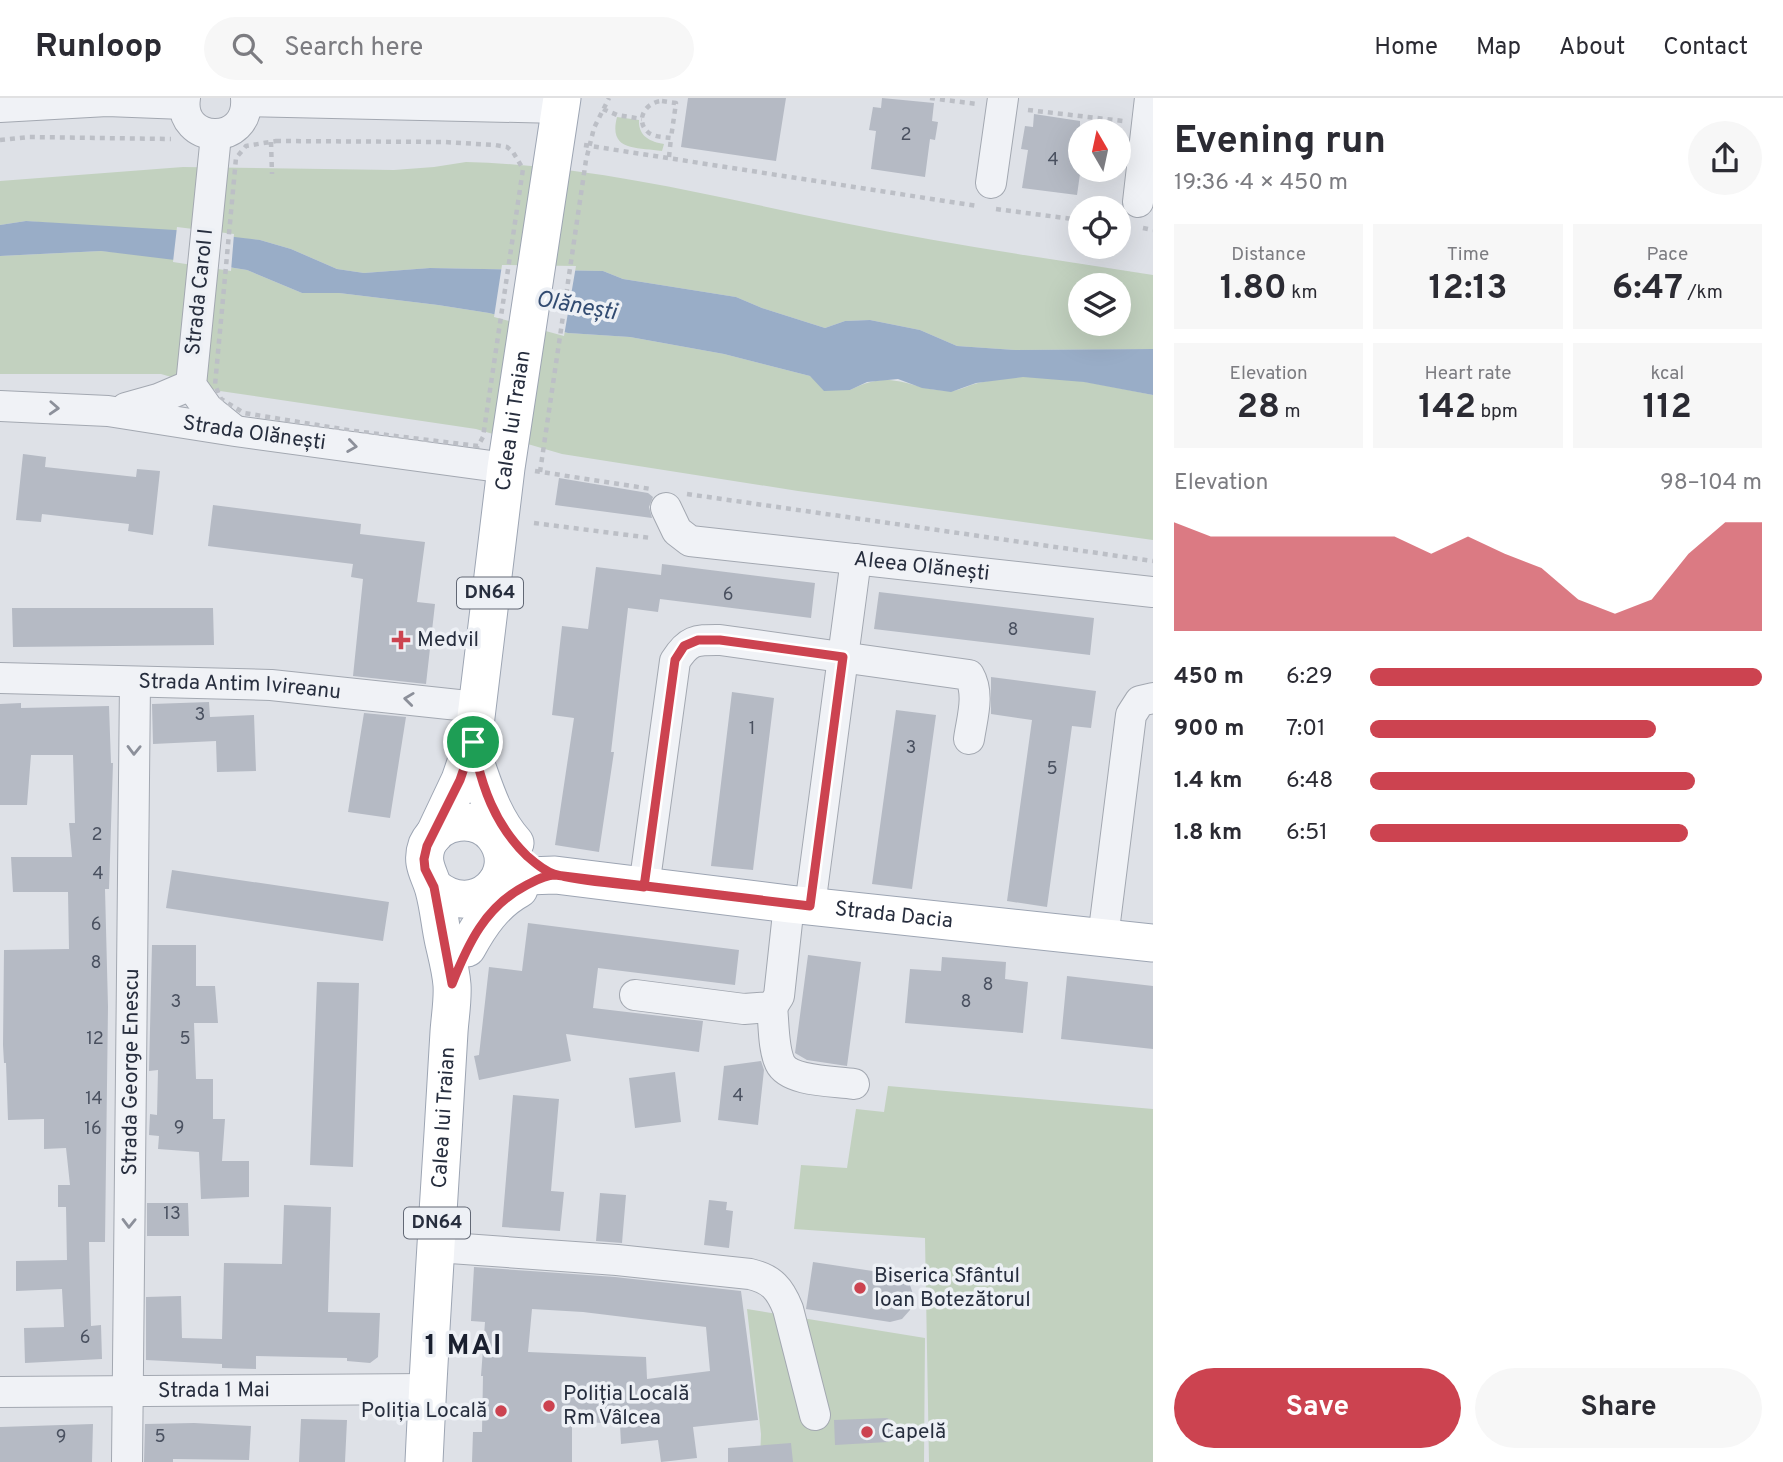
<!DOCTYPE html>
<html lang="en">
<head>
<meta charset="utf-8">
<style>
  :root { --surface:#fff; --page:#f7f7f7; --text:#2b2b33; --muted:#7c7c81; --line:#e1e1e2; --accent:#cc4350 }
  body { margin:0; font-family:Overpass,sans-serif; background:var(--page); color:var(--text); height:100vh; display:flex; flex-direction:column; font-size:26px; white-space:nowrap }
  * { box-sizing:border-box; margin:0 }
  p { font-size:23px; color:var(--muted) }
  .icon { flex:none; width:38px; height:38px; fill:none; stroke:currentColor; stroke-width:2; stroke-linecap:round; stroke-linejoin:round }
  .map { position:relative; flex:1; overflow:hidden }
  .drawer { display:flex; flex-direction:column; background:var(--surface); width:630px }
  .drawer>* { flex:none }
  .needle { width:46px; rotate:351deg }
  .fabs { position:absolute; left:1068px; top:21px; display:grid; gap:14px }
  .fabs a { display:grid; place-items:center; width:63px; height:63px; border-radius:50%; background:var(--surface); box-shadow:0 7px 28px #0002; font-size:35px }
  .pin { position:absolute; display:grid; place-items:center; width:60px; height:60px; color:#fff; margin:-30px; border:4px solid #fff; border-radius:50%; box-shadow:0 2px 7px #0007 }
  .round { display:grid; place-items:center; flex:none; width:74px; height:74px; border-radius:37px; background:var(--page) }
  .headline { display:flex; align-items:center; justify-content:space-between; height:119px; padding:0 21px }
  h1 { font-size:38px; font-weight:700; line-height:52px }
  .metrics { display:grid; grid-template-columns:repeat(3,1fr); gap:10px; height:119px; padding:7px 21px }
  .metrics div { display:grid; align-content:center; border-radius:0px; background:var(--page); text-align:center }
  .metrics b { font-size:35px; font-weight:700 }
  .metrics small { font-size:19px; font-weight:400 }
  .metrics p { font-size:19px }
  .chart { height:196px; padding:14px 21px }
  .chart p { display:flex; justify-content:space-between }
  .chart svg { width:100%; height:126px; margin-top:7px; fill:var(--accent); opacity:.7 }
  .action { display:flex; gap:14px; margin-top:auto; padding:14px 21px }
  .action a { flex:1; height:80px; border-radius:42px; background:var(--accent); color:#fff; font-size:28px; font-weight:700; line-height:80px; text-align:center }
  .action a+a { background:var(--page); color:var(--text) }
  ul { padding:0 21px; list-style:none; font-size:23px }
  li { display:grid; grid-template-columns:112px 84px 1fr; align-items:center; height:52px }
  li i { height:18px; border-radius:9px; background:var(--accent) }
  header { display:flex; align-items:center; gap:42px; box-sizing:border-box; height:98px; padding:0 35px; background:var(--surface); border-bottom:2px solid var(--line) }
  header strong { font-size:33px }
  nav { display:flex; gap:38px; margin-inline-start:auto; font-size:24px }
  .search { width:490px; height:63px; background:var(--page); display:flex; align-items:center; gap:18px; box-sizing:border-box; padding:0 24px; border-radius:38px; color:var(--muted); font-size:26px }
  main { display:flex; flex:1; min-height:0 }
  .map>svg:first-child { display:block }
  .green { fill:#c2d1bf; fill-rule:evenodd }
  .water { fill:#99adc7 }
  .pier { fill:#dee1e7 }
  .building { fill:#b5bac4; fill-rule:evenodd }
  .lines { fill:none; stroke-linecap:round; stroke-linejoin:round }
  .minor-casing { stroke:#a3a8b1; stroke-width:32 }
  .major-casing { stroke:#9da5b3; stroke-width:39 }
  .path { stroke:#bcbfc6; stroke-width:4.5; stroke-dasharray:5 5; stroke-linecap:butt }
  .minor { stroke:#f0f2f6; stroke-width:30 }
  .major { stroke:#fff; stroke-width:37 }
  .oneway { stroke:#8c909a }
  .route-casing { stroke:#fff; stroke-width:14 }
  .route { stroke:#cc4350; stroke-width:9 }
  .poi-dot { fill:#cc4350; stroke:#edf0f5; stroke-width:2.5 }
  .labels { text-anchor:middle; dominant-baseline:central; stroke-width:7; stroke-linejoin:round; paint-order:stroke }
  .number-label { font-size:18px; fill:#4a5160 }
  .shield { fill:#edf0f5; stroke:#626875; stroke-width:2 }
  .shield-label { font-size:19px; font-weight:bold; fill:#272e3e }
  .street-label { font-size:21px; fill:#272e3e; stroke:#edf0f5 }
  .poi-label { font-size:21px; fill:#272e3e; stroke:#edf0f5; text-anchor:start }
  .water-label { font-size:23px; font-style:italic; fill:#324b71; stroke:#edf0f5 }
  .district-label { font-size:28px; font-weight:bold; letter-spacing:2px; fill:#191f2e; stroke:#edf0f5 }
</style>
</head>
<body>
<header>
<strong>Runloop</strong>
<div class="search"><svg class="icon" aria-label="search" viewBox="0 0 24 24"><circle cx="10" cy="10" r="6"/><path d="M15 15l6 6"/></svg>Search here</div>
<nav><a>Home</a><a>Map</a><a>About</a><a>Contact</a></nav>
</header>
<main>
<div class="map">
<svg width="1153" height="1364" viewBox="0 0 1153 1364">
  <rect width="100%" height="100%" fill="#dee1e7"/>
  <path class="green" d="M617,19L639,22C638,38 650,44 664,46L662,53C637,49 608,54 617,19Z
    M466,64C593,67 719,100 844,125C946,146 1050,161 1153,177V251L1015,252L957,248L920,232L870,222L845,223L825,230L762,210L736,199L623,181L603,173L430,170L364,175L337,171L291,151L260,142L26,123L0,127V83L183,69L394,72L434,69ZM1080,187H1118V226H1080Z
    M101,153L159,158L247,172L302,195H339L438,207L489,215L568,235L630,239L724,256L810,278L850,292C894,270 906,291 948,293C958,294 968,287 978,285C992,282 1007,280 1021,279C1063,277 1111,289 1153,297V442L798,393L562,356L476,331L220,293L161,276H0V158Z
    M888,988L1153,1011V1364H929L925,1140L794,1131L801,1067L847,1070L856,1011L884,1014Z
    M747,1211L925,1240L924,1364H760L761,1336Z"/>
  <path class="water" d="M26,123L175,132L260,142L291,151L337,171L364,175L430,170L603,173L623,181L736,199L762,210L825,230L845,223L870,222L920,232L957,248L1015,252L1153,251V297L1084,284L1023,279L976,285L951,294L922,290L898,281L867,284L850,292L824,293L810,278L724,256L630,239L568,235L489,215L438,207L339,195H302L247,172L216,167L101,153L0,158V127Z"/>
  <path class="pier" d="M177,129L234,136L231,173L173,164Z
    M502,167L576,168L564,238L494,219Z"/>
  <path class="building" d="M688,0H786L776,63L681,49Z
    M882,0L934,5L932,23L938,24L935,42L930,41L925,79L871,71L876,33L869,32L873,9L881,10Z
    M1034,16L1080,23V76L1077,97L1022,90L1028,52L1021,51L1025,28L1033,29Z
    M23,356L46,359L45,369L136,379L137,371L160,373L153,437L128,433L129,426L42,416L41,424L16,422Z
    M559,380L648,395L653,399L649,409L652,420L555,407Z
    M213,407L361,426L360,436L425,444L417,504L435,506L426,586L353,578L363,481L351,479L353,466L208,448Z
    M662,466L815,485L811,520L660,501L658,514L628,510L611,654H614L599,754L555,747L574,620L552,617L562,528L588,531L596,469L661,477Z
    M879,494L1094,520L1090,557L874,531Z
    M12,510H213L214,547L13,549Z
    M991,579L1096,593L1091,630L1072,628L1047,809L1007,803L1032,622L991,616Z
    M732,594L774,600L753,772L711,768Z
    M209,604L210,619L254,617L256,673L217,674L216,643L153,646L152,606Z
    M21,605V610L109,608L111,665H113L109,791H105L108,909L105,1144H89L91,1228L101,1227L102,1261L25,1265L24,1230L64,1229L62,1191L16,1193V1163L67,1162L66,1109H58V1087H70L66,1050L44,1051V1021L8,1022L6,965H4L3,947L4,852L69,851L68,794H13L11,759H72L69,725H75L73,657H31L27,707H0V606Z
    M896,612L936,617L912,791L872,786Z
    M364,615L406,619L390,720L348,714Z
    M172,772L389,804L383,843L166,810Z
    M528,825L739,852L735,887L598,870L593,910L703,923L699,954L566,936L571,963L479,982L474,958L479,957L489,869L522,873Z
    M152,847H196V888H215L218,925H194L196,981H213V1021H225L222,1063H249V1099L201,1101L199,1054L158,1051L159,1038L149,1037L150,1016L157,1017L158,972L149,973Z
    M808,857L861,864L847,968L807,962L795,955Z
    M942,859L1006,864L1005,881L1028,884L1023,935L905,925L910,871L941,873Z
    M1067,878L1153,888V951L1061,941Z
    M317,884L359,885L353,1069L310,1067Z
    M761,963L764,972L758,1027L718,1022L724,968Z
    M675,974L681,1024L635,1030L629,980Z
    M513,997L559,1001L551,1093L564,1094L560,1133L502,1129Z
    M600,1095L626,1097L622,1145L596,1143Z
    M709,1102L727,1104L726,1112L733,1113L729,1150L704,1147Z
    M147,1105H188L189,1138H147Z
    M284,1107L331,1109L328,1214L380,1215L378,1259L370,1265L347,1263V1260L256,1258V1271L222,1270V1266L146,1262V1199L181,1198L182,1240L222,1241L224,1165L282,1166Z
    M813,1164L899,1177L909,1184L913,1196L910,1212L902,1221L890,1224L806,1211Z
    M474,1169L615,1179L741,1193L758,1322L693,1329L697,1360L661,1364L658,1342L621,1346L620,1327L572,1322V1364H472L473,1334H482L483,1278H481L485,1224L471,1223ZM532,1211L583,1214L706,1229L710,1273L647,1281L646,1259L528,1254Z
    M887,1320L896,1325L899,1331V1337L893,1341L888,1344L835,1347L834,1322Z
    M301,1321L347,1322L345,1364H299Z
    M194,1325L251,1328L249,1362L173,1361V1364H144L145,1326Z
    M93,1326L92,1364H0V1329Z
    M791,1345L793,1364H728V1350Z"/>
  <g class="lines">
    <g class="minor-casing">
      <g id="minor">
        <path d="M185,0C178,46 250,50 246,0"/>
        <path d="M247,3L560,10"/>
        <path d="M0,9L107,3L184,6"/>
        <path d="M216,37L191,287L208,311L234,332"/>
        <path d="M991,85L1003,0"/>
        <path d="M1138,104L1150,0"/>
        <path id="s1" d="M0,308L108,313L235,333L506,370"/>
        <path d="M126,310L158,301L191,287"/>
        <path id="s2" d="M666,410L677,433L690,443L1153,494"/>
        <path id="s3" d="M0,580L271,587L477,609"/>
        <path d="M644,789L675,563C689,541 696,542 720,542L969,577C980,596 972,620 969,641"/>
        <path d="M810,808L856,461"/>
        <path d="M1103,840L1131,617L1140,603L1153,600"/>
        <path d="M635,897L744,911L772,909L779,898L789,806"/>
        <path d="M772,909C774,926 773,950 780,965C789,984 835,983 854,986"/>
        <path d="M436,1149L617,1162L750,1176C772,1181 780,1191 788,1211L815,1317"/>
        <path id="s4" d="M0,1294L427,1291"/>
        <path id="s5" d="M127,1364L135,584"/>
      </g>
    </g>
    <g class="major-casing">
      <g id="major">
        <path d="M478,672C487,698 496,724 515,745"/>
        <path id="s6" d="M434,737L460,682L473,644L506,370L562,0"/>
        <path id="s7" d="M496,785L528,778L555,777L789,806L1153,845"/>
        <path d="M467,850C480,826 495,804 519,791"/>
        <path id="s8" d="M424,1364C429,1254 436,1145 443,1035C445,1001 447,968 449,934C450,919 453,902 452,887C451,873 447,858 444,845C440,828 439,810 434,792C430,776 420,766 427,747C439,721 476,716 494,738C524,776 475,824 434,789"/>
      </g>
    </g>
    <path class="path" d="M930,0L977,6
      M662,3L676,5L671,40C664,39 655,39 649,35C634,23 645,4 662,3Z
      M603,11L617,17L642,21
      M1028,12L1123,23
      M0,42L29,39L171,41
      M276,43L444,44L495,47L507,49L513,54L523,71L483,339L478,348L354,333L244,315L221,301L215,287L236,60L246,48Z
      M271,44L272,76
      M584,47L977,108
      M669,59L671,40
      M996,111L1080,122
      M1143,130L1153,132
      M535,373L651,391
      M540,374L586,62L594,30L609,0
      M687,396L1153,463
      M534,425L651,440"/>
    <use href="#minor" class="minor"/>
    <use href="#major" class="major"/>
  </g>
  <defs><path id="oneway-chevron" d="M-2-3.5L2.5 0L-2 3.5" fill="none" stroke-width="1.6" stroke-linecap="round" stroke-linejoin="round" transform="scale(1.75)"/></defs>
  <g class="oneway">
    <use href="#oneway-chevron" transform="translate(54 310) rotate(3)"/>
    <use href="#oneway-chevron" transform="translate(352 348) rotate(8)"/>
    <use href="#oneway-chevron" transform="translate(409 601) rotate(-173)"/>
    <use href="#oneway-chevron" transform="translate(134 652) rotate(91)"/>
    <use href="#oneway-chevron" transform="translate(129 1125) rotate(91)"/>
  </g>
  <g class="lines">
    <g class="route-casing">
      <path id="route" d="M473,644L460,682L427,748L424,761L425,771L434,789L452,886C468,846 485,809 525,788C535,783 544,777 555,777L810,808L843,559L720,542H698L684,548L675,562L644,789C616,785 581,784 554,776C544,773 535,765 527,758C495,727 481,688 473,644"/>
    </g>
    <use href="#route" class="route"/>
  </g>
  <g class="poi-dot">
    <path d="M397.5 531.5h7v7h7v7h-7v7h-7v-7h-7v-7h7z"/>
    <circle cx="860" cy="1190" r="7"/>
    <circle cx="549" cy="1308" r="7"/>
    <circle cx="501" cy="1313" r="7"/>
    <circle cx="867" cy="1334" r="7"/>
  </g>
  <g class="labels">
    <g class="number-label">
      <text x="906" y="37">2</text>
      <text x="1053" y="62">4</text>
      <text x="728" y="497">6</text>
      <text x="1013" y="532">8</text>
      <text x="200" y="617">3</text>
      <text x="752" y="631">1</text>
      <text x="911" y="650">3</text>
      <text x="1052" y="671">5</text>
      <text x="97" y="737">2</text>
      <text x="98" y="776">4</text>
      <text x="96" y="827">6</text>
      <text x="96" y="865">8</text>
      <text x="988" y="887">8</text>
      <text x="176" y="904">3</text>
      <text x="966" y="904">8</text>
      <text x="95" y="941">12</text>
      <text x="185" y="941">5</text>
      <text x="738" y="998">4</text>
      <text x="94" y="1001">14</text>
      <text x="179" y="1030">9</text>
      <text x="93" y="1031">16</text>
      <text x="172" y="1116">13</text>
      <text x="85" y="1240">6</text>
      <text x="61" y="1339">9</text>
      <text x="160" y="1339">5</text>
    </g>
    <g class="shield">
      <rect x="457" y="479.5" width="66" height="31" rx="5"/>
      <rect x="404" y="1109.5" width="66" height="31" rx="5"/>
    </g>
    <g class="shield-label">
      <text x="490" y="495">DN64</text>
      <text x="437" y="1125">DN64</text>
    </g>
    <g class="street-label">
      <text transform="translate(200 194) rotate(-84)">Strada Carol I</text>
      <text stroke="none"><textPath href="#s6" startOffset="425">Calea lui Traian</textPath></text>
      <text stroke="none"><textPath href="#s1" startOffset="256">Strada Olănești</textPath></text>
      <text stroke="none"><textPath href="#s2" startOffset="275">Aleea Olănești</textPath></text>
      <text stroke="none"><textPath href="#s3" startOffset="240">Strada Antim Ivireanu</textPath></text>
      <text stroke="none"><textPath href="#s7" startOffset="401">Strada Dacia</textPath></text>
      <text stroke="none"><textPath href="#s5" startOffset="390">Strada George Enescu</textPath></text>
      <text stroke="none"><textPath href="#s8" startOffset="345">Calea lui Traian</textPath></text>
      <text stroke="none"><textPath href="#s4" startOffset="214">Strada 1 Mai</textPath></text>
    </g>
    <g class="poi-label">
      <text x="417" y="542">Medvil</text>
      <text x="874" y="1178">Biserica Sfântul<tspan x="874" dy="24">Ioan Botezătorul</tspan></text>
      <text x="563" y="1296">Poliția Locală<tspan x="563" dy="24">Rm Vâlcea</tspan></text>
      <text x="487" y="1313" text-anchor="end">Poliția Locală</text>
      <text x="881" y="1334">Capelă</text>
    </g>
    <g class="water-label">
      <text transform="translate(576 209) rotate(10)">Olănești</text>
    </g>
    <g class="district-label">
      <text x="464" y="1249">1 MAI</text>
    </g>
  </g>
</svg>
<div class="fabs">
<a><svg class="needle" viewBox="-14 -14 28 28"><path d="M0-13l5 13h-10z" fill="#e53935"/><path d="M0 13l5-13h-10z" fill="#7c7c81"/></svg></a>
<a><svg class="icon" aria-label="locate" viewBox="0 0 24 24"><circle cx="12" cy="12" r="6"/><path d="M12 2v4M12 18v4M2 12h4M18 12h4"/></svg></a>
<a><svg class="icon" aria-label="layers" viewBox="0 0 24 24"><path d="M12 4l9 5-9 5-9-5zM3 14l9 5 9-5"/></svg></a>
</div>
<div class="pin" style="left:473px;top:644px;background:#1e9e55"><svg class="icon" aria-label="arrive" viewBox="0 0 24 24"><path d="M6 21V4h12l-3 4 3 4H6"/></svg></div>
</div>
<section class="drawer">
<div class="headline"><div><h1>Evening run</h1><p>19:36 · 4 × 450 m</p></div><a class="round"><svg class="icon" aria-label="share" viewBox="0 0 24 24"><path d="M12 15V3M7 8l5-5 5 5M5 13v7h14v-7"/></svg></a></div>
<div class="metrics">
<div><p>Distance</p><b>1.80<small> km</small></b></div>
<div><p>Time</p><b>12:13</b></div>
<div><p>Pace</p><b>6:47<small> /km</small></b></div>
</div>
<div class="metrics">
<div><p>Elevation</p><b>28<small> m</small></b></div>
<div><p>Heart rate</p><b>142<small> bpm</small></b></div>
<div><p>kcal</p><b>112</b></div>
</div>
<div class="chart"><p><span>Elevation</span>98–104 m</p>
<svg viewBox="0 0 160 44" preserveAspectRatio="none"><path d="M0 44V6L10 11L20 11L30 11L40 11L50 11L60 11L70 17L80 11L90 17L100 22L110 33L120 38L130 33L140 17L150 6L160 6V44z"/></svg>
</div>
<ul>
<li><b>450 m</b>6:29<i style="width:100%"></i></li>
<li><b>900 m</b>7:01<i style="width:73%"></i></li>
<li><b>1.4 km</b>6:48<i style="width:83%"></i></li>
<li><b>1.8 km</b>6:51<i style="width:81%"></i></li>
</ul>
<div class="action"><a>Save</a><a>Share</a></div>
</section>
</main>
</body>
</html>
